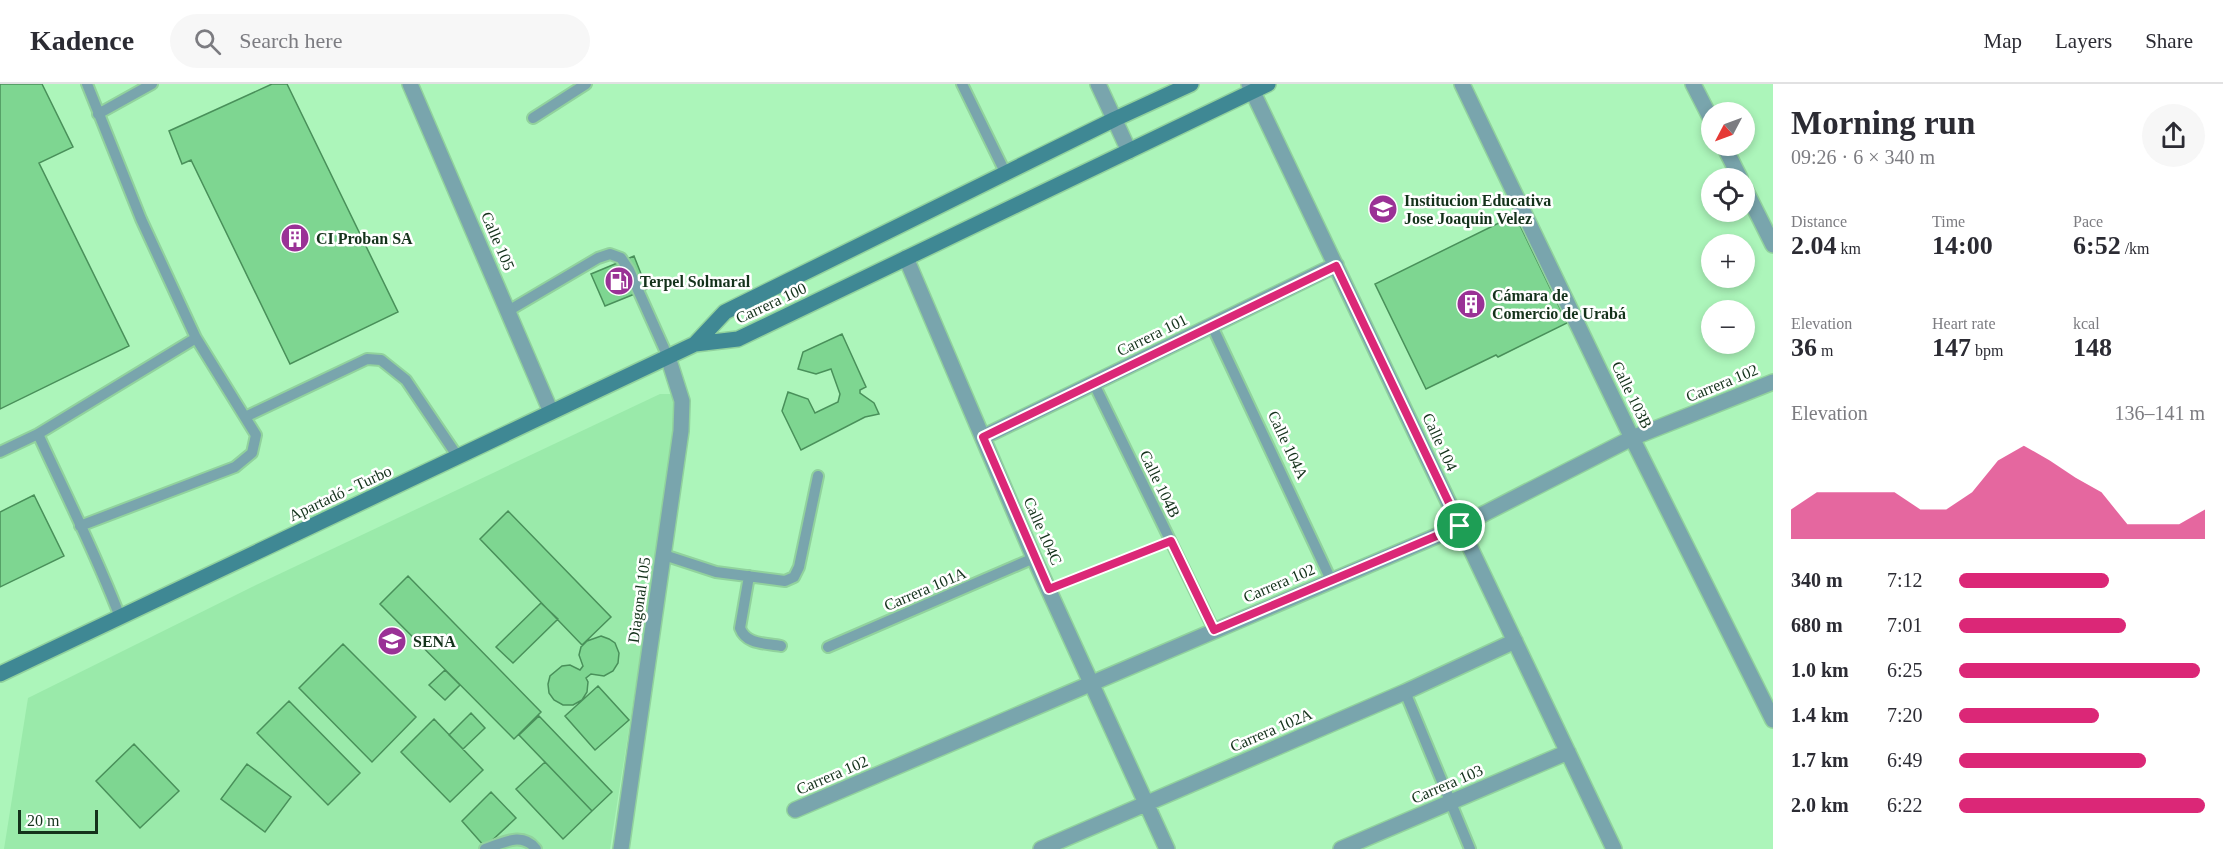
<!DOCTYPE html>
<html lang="en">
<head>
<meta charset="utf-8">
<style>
  :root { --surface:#fff; --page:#f7f7f7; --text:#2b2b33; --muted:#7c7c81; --line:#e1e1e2; --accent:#db2777 }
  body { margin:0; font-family:Georgia,serif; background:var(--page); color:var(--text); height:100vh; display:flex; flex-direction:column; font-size:22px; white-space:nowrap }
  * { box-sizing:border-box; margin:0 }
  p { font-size:20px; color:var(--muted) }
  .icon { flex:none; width:33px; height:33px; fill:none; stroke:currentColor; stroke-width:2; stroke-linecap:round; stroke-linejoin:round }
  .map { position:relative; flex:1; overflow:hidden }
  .panel { display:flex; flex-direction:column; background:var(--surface); width:450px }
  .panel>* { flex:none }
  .needle { width:39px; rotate:229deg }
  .fabs { position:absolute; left:1701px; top:18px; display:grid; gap:12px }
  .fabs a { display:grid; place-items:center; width:54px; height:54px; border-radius:50%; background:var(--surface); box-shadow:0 3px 9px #0003; font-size:30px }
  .scale { position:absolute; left:18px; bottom:15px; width:80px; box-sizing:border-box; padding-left:6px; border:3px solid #14321b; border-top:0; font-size:16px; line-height:21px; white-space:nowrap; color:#14321b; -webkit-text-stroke:4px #fff; paint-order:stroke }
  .pin { position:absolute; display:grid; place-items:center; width:51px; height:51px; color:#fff; margin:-26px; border:3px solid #fff; border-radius:50%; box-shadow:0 2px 6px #0007 }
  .round { display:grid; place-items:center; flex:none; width:63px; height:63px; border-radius:32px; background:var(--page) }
  .headline { display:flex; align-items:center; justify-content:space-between; height:102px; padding:0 18px }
  h1 { font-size:33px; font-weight:800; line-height:45px }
  .figures { display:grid; grid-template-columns:repeat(3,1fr); gap:9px; height:102px; padding:6px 18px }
  .figures div { display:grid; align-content:center }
  .figures b { font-size:26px; font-weight:800 }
  .figures small { font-size:16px; font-weight:400 }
  .figures p { font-size:16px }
  .chart { height:168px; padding:12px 18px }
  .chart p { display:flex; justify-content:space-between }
  .chart svg { width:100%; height:108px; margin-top:6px; fill:var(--accent); opacity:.7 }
  ul { padding:0 18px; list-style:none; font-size:20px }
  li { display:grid; grid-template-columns:96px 72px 1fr; align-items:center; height:45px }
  li i { height:15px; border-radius:8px; background:var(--accent) }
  header { display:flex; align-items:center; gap:36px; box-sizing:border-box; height:84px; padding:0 30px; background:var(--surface); border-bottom:2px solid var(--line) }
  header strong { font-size:28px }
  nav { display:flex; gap:33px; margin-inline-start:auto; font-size:21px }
  .search { width:420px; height:54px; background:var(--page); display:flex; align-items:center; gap:15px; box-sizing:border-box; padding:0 21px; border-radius:33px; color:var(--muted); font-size:22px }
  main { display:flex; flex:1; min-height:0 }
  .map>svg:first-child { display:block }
  .built { fill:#9aeaaa }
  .building { fill:#7ed691; stroke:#49905a; stroke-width:1.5 }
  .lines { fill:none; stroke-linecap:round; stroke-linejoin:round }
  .lane-casing { stroke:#91d29d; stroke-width:14 }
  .street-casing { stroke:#91d29d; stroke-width:18 }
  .secondary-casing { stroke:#91d29d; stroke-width:18 }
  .path { stroke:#75ae80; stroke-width:4; stroke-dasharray:3 4.5; stroke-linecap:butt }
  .lane { stroke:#79a5ad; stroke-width:10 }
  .street { stroke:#79a5ad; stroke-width:15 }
  .secondary { stroke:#3f8894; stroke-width:15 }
  .route-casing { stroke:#fff; stroke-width:12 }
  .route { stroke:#db2777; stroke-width:8 }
  .labels { text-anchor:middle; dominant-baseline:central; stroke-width:5; stroke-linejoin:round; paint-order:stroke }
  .poi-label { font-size:16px; font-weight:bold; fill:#14321b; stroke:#fff; text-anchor:start }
  .street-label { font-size:16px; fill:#14321b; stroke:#fff }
</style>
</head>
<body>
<header>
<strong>Kadence</strong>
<div class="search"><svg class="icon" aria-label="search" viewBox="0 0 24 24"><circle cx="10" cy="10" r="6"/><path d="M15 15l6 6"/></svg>Search here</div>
<nav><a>Map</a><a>Layers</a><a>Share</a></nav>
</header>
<main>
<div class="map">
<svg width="1773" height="765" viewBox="0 0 1773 765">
  <rect width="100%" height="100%" fill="#acf5ba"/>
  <path class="built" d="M660,310H670L676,315L679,328L610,765H4L28,614L256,501Z"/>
  <path class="building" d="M0,0H42L73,63L39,79L129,262L0,325Z
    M272,0H287L398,228L290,280L191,76L182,80L169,47Z
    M1515,131L1567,239L1498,273L1496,271L1426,305L1375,200Z
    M634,172L647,205L605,222L591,190Z
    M842,250L866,303L860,306V309L874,319L879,330L865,333L801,366L782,327L788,308L808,315L815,329L838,318L840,310L831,285L816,290L798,285L803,268Z
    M34,411L64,472L0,503V428Z
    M508,427L611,533L582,561L480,455Z
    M408,492L541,628L514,655L380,520Z
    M541,519L558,535L513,579L496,563Z
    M601,552L609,555L615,559L619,569L618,579L613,587L604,592L591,590L586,594L588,598L587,608L582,616L573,621H563L554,616L549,609L548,600L550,592L562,582L570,581L580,586L583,582L579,571L581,563L587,557Z
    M343,560L416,633L372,678L299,604Z
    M445,586L460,601L445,616L429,601Z
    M598,602L629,636L595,666L565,632Z
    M289,617L360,689L328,721L257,649Z
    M471,629L485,644L463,665L449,651Z
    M539,632L612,708L592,727L519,651Z
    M434,635L483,686L450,718L401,668Z
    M134,660L179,707L140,744L96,697Z
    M545,678L592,727L563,755L516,705Z
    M247,680L291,713L265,748L221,715Z
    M491,708L516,734L485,763L462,737Z"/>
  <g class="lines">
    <g class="lane-casing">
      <path id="lane" d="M962,0L1006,90
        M98,30L152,0
        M533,34L586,0
        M508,227L598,174L610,170L621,174L629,186L668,273
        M1212,242L1331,496
        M1094,300L1214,546
        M245,333L367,275L381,276L406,296L458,373
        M38,350C66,411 96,470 120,533
        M0,368L38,350L196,254
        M80,442L235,383L252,369L256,351L196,254L141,135L87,0
        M664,471L716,488L785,497L794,493L799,483L818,392
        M749,492L740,544C746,561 766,559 781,562
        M828,563L1034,474
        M1405,608L1470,765
        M485,765C503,759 522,747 536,765"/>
    </g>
    <g class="street-casing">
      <path id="street" d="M410,0L551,328
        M1098,0L1129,67
        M1249,0L1614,765
        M1462,0L1632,354L1773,636
        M1693,0L1712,37
        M1724,62L1740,94
        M1744,103L1773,161
        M906,174L1034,474L1167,765
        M983,353L1336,181
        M795,726L1460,442L1632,354L1773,298
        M621,765L681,347L682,317L668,273
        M1041,765L1405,608L1515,557
        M1341,765L1568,668"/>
    </g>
    <g class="secondary-casing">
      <path id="secondary" d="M695,260L725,228L1115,35L1191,0
        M0,590L695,260L738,255L1268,0"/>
    </g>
    <path class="path" d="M1066,498L1154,464"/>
    <use href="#lane" class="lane"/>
    <use href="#street" class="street"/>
    <use href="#secondary" class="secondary"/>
  </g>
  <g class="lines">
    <g class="route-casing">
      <path id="route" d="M1336,182L1460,442L1214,546L1171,457L1049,505L983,353Z"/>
    </g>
    <use href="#route" class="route"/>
  </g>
  <defs>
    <g id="school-disc" transform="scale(1.5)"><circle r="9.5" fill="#9a3296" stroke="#fff"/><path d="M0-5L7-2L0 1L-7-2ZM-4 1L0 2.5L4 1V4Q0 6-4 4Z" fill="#fff"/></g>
    <g id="building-disc" transform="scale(1.5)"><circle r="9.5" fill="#9a3296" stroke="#fff"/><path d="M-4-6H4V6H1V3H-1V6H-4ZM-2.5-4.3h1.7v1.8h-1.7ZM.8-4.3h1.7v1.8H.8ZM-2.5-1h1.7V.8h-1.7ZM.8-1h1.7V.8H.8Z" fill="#fff"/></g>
    <g id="fuel-disc" transform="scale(1.5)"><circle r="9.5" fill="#9a3296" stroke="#fff"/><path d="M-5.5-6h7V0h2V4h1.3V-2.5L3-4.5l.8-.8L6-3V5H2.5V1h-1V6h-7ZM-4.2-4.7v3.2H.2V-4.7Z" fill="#fff"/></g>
    <g id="university-disc" transform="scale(1.5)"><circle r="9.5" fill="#9a3296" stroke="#fff"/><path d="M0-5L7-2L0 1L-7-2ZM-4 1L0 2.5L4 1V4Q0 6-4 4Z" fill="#fff"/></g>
  </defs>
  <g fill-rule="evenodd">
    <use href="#school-disc" x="1383" y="125"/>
    <use href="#building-disc" x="295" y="154"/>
    <use href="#fuel-disc" x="619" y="197"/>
    <use href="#building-disc" x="1471" y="220"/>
    <use href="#university-disc" x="392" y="557"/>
  </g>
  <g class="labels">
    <g class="poi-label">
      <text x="1404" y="116">Institucion Educativa<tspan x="1404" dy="18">Jose Joaquin Velez</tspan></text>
      <text x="316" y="154">CI Proban SA</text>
      <text x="640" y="197">Terpel Solmaral</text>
      <text x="1492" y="211">Cámara de<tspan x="1492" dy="18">Comercio de Urabá</tspan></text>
      <text x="413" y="557">SENA</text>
    </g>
    <g class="street-label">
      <text transform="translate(498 157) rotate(67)">Calle 105</text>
      <text transform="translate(771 219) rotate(-25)">Carrera 100</text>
      <text transform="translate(1152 251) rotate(-26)">Carrera 101</text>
      <text transform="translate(1722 299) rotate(-22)">Carrera 102</text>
      <text transform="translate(1632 311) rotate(64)">Calle 103B</text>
      <text transform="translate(1440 358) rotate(65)">Calle 104</text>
      <text transform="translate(1288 361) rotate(65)">Calle 104A</text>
      <text transform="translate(1160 400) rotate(64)">Calle 104B</text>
      <text transform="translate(340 409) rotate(-25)">Apartadó - Turbo</text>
      <text transform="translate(1043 447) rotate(66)">Calle 104C</text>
      <text transform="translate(1279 499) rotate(-23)">Carrera 102</text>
      <text transform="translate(925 505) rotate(-23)">Carrera 101A</text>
      <text transform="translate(639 516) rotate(-82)">Diagonal 105</text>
      <text transform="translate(1271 646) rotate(-23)">Carrera 102A</text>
      <text transform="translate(832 691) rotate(-23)">Carrera 102</text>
      <text transform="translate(1447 700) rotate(-23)">Carrera 103</text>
    </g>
  </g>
</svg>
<div class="fabs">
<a><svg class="needle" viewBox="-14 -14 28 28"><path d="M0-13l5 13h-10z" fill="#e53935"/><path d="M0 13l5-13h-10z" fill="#7c7c81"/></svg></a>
<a><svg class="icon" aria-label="locate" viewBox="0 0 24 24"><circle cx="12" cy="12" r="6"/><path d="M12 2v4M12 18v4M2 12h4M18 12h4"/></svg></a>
<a>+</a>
<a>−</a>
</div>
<div class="scale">20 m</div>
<div class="pin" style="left:1460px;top:442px;background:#1e9e55"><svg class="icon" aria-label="arrive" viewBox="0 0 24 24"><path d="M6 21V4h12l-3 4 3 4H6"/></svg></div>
</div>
<section class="panel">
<div class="headline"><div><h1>Morning run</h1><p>09:26 · 6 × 340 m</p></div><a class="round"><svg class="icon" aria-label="share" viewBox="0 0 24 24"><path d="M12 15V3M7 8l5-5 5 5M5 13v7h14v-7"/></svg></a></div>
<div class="figures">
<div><p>Distance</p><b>2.04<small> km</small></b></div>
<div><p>Time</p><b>14:00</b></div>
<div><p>Pace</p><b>6:52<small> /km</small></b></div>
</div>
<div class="figures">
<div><p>Elevation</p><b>36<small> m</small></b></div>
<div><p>Heart rate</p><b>147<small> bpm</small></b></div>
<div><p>kcal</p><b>148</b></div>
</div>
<div class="chart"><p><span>Elevation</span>136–141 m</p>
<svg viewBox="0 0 160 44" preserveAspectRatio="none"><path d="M0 44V32L10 25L20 25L30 25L40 25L50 32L60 32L70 25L80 12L90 6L100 12L110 19L120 25L130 38L140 38L150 38L160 32V44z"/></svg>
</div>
<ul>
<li><b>340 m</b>7:12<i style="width:61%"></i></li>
<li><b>680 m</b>7:01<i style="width:68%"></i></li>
<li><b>1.0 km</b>6:25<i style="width:98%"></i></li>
<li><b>1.4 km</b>7:20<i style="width:57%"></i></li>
<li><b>1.7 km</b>6:49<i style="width:76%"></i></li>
<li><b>2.0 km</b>6:22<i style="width:100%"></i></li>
</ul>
</section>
</main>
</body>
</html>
